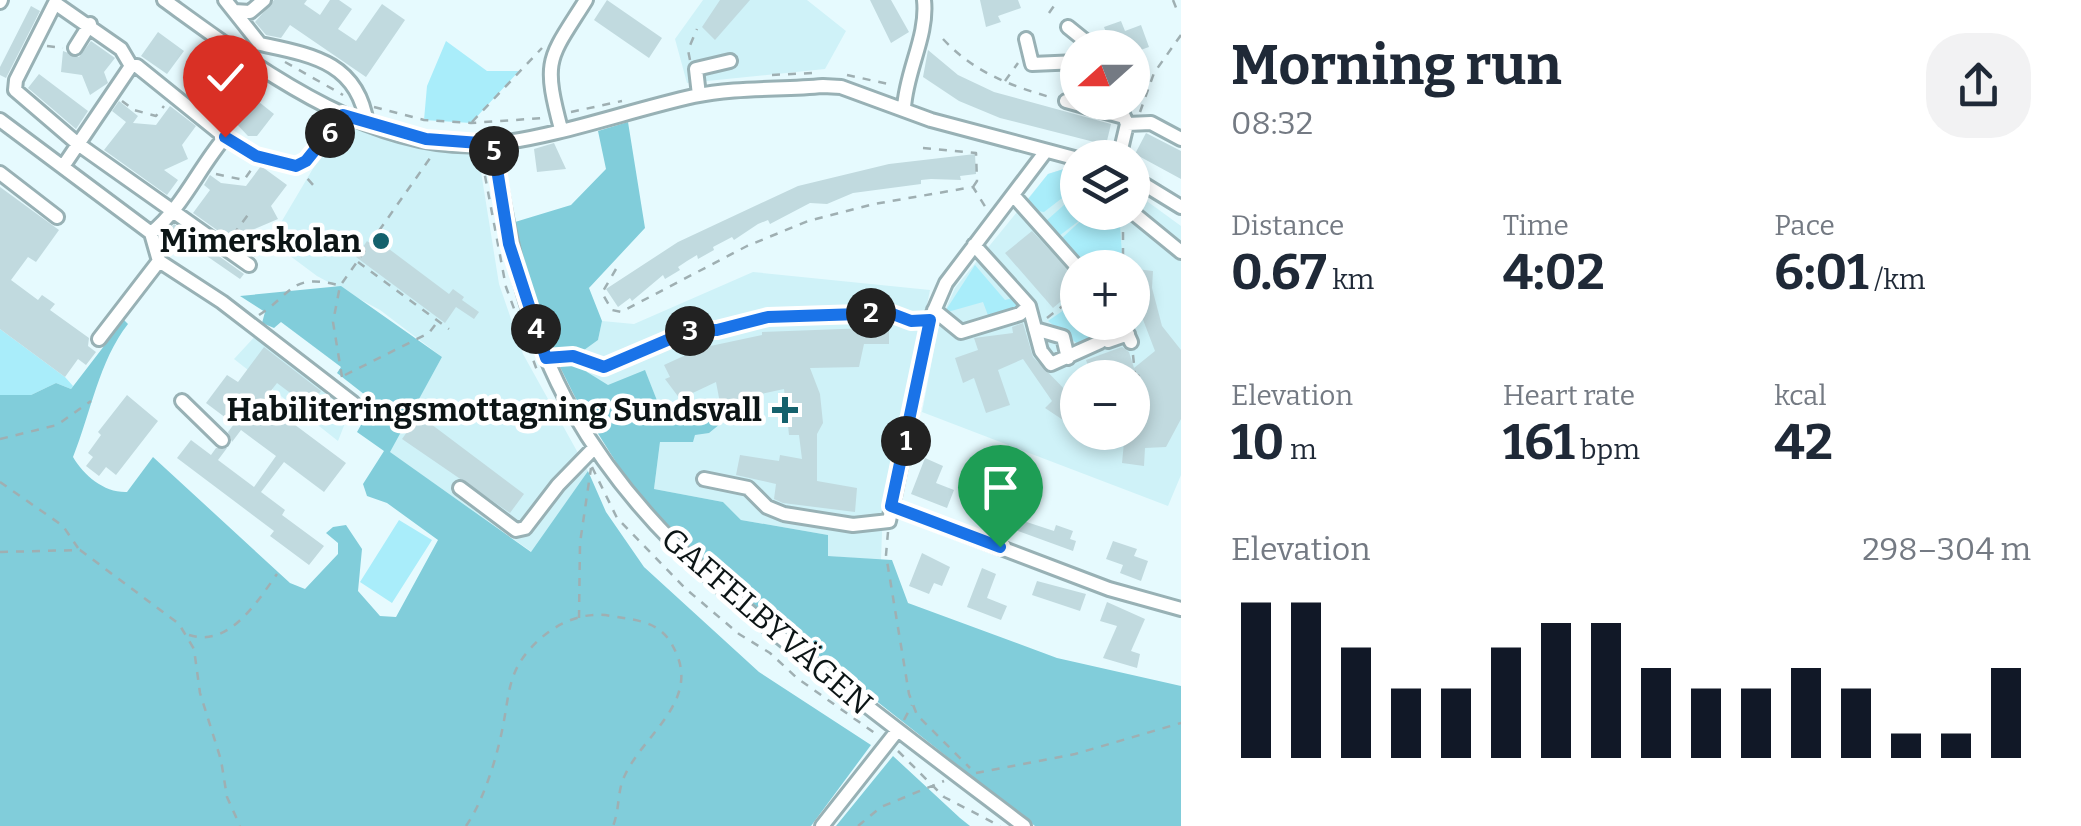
<!DOCTYPE html>
<html lang="en">
<head>
<meta charset="utf-8">
<style>
  :root { --surface:#fff; --page:#f2f2f3; --text:#1f2937; --muted:#747a83; --accent:#111827 }
  body { margin:0; font-family:Bitter,serif; background:var(--page); color:var(--text); height:100vh; display:flex; flex-direction:column; font-size:38px; white-space:nowrap }
  * { box-sizing:border-box; margin:0 }
  p { font-size:32px; color:var(--muted) }
  .icon { flex:none; width:55px; height:55px; fill:none; stroke:currentColor; stroke-width:2; stroke-linecap:round; stroke-linejoin:round }
  .map { position:relative; flex:1; overflow:hidden }
  .side { display:flex; flex-direction:column; background:var(--surface); width:900px }
  .side>* { flex:none }
  .needle { width:65px; rotate:249deg }
  .tools { position:absolute; left:1060px; top:30px; display:grid; gap:20px }
  .tools a { display:grid; place-items:center; width:90px; height:90px; border-radius:50%; background:var(--surface); box-shadow:0 5px 15px #0003; font-size:50px }
  .pin { position:absolute; display:grid; place-items:center; width:85px; height:85px; color:#fff; margin:-102px -42px; border-radius:50% 50% 50% 0; rotate:-45deg; box-shadow:0 0 10px #0007 }
  .pin .icon { rotate:45deg }
  .km { position:absolute; width:50px; height:50px; margin:-25px; border-radius:50%; background:#222; color:#fff; font-size:28px; line-height:50px; text-align:center }
  .round { display:grid; place-items:center; flex:none; width:105px; height:105px; border-radius:40px; background:var(--page) }
  .overview { display:flex; align-items:center; justify-content:space-between; height:170px; padding:0 50px }
  h1 { font-size:55px; font-weight:700; line-height:75px }
  .stats { display:grid; grid-template-columns:repeat(3,1fr); gap:15px; height:170px; padding:10px 50px }
  .stats div { display:grid; align-content:center }
  .stats b { font-size:50px; font-weight:700 }
  .stats small { font-size:28px; font-weight:400 }
  .stats p { font-size:28px }
  .chart { height:280px; padding:20px 50px }
  .chart p { display:flex; justify-content:space-between }
  .chart svg { width:100%; height:180px; margin-top:10px; stroke:var(--accent); stroke-width:6 }
  main { display:flex; flex:1; min-height:0 }
  .map>svg:first-child { display:block }
  .built { fill:#cff2f8; fill-rule:evenodd }
  .green { fill:#a9edfa }
  .forest { fill:#81cdda }
  .building { fill:#c1dadf }
  .lines { fill:none; stroke-linecap:round; stroke-linejoin:round }
  .minor-casing { stroke:#98b1b5; stroke-width:18 }
  .path { stroke:#9fafb2; stroke-width:2.5; stroke-dasharray:8 8; stroke-linecap:butt }
  .minor { stroke:#fff; stroke-width:12 }
  .route-casing { stroke:#fff; stroke-width:20 }
  .route { stroke:#1a73e8; stroke-width:12 }
  .poi-dot { fill:#14616c; stroke:#fff; stroke-width:4 }
  .labels { text-anchor:middle; dominant-baseline:central; stroke-width:9; stroke-linejoin:round; paint-order:stroke }
  .poi-label { font-size:32px; font-weight:bold; fill:#0c1516; stroke:#fff; text-anchor:end }
  .street-label { font-size:32px; fill:#0c1516; stroke:#fff }
</style>
</head>
<body>
<main>
<div class="map">
<svg width="1181" height="826" viewBox="0 0 1181 826">
  <rect width="100%" height="100%" fill="#e6fafe"/>
  <path class="built" d="M703,0H807L846,31L825,69L687,83L675,39Z
    M340,123L376,135L478,153L499,284L523,354L588,471L532,552L389,452L442,357L380,310L317,276L270,241Z
    M1067,168L1077,171L1078,212H1132L1133,191L1181,226V475L1168,506L922,412L939,324L955,288L1048,174ZM1078,268H1132V322H1078ZM1078,378H1132V432H1078Z
    M753,272L930,290L882,532L881,560L827,556L828,535L741,520L723,502L654,489L660,442H692L695,435L716,420L670,417L658,403L645,371L608,386L587,372L580,353L598,340L602,321L634,324Z
    M260,331L353,403L338,441L234,359Z"/>
  <path class="green" d="M446,41L487,71H519L471,123L424,120L427,86Z
    M1067,168L1077,172L1078,212L1104,213L1120,225L1122,255L1107,267H1084L1061,239L1088,214L1059,236L1046,221L1073,197L1066,195L1044,212L1031,210L1025,203L1048,174Z
    M975,265L1005,300L1016,297L1019,307L989,318L983,302L944,313Z
    M1077,301L1078,322L1096,323L1101,329L1098,333L1101,336L1079,345L1048,321Z
    M0,329L65,377L73,386L71,389L56,383L31,395H0Z
    M399,520L432,540L392,603L360,582Z"/>
  <path class="forest" d="M628,122L645,228L589,288L602,321L598,340L580,353L587,372L608,385L645,370L658,403L670,417L717,420L720,424L709,433L695,435L693,442H660L654,489L723,502L741,520L828,535V556L892,560L908,603L1057,658L1181,686V826H1035L695,558L631,486L575,397L548,343L518,248L515,222L571,205L606,169L598,131Z
    M341,286L442,357L390,452L531,552L588,471L606,512L644,567L759,672L871,745L811,826H0V395H31L56,383L71,389L124,320L128,324C99,361 91,412 73,457C84,476 105,493 127,492L153,457L290,583L305,589L338,554V543L326,533L333,527L346,525L362,549L358,591L380,616L396,617L438,540L387,503L367,496L363,484L384,451L357,432L374,402L337,373L341,367L281,322L274,328L262,323L265,312L240,296Z
    M893,756L960,818L970,826H836Z"/>
  <path class="building" d="M274,0H307L304,4L320,15L330,0H339L352,9L338,29L356,41L382,4L405,20L366,77L290,25L281,38L266,35L255,22Z
    M607,0L662,38L649,58L594,20Z
    M720,0H750L715,40L702,27Z
    M870,0H891L909,32L891,43Z
    M980,0H1018L1021,8L998,16L1001,22L986,27Z
    M31,6L40,11L6,78L0,75V67Z
    M1121,21L1125,31L1141,25L1149,47L1132,53V48H1112L1104,27Z
    M158,32L184,51L167,74L141,56Z
    M91,41L115,58L104,72L108,83L90,95L82,75L61,72L63,51L79,57Z
    M928,50L958,75L994,92L1111,124L1106,145L1000,118L959,101L923,77Z
    M39,74L88,111L76,129L28,88Z
    M249,94L274,114L257,136H248L231,118Z
    M119,101L138,116L133,123L156,125L170,106L196,126L182,145L188,159L164,170L178,180L167,195L104,150L126,122L112,111Z
    M1146,133L1181,151V179L1135,154Z
    M554,143L566,169L537,172L534,149Z
    M975,154L976,174L960,176L961,180L931,179L921,180V184L853,193L827,204L810,203L770,224L768,220L758,224L734,240L732,237L713,247L714,250L698,259L697,255L687,261L678,267L680,270L665,279L663,275L632,301L630,298L618,307L606,289L678,242L798,186L889,164Z
    M261,166L287,185L271,206L278,219L252,230L267,242L255,257L193,213L210,190L204,185L210,175L221,183L246,186Z
    M0,187L59,230L36,262L28,257L11,280L38,300L42,295L55,304L50,310L89,338L88,346L96,352L86,365L78,359L65,377L0,329Z
    M174,224L244,274L240,279L169,230Z
    M1032,231L1078,280V287L1053,308L1005,253Z
    M377,240L449,294L453,289L464,297L462,300L479,312L474,319L456,307L445,323L356,257L367,241L373,246Z
    M1136,269L1153,271L1152,288L1162,326L1181,350V419L1166,447L1145,448L1144,466L1122,463L1125,432H1132V378H1092L1086,360L1122,347L1129,352L1134,368L1155,351L1137,304L1132,305Z
    M889,323V344H864L859,367L810,368L820,394L823,423L817,434V481L857,488L855,512L783,503L774,499L776,484L736,475L740,455L779,461L780,455L802,459L799,435H789L784,389L720,403L716,382L680,399L665,379L670,377L664,365L701,348L762,335V332L868,328V324Z
    M1023,323L1033,357L1078,403V430L1045,408L1052,401L1023,359L998,370L1010,405L986,413L974,378L963,383L955,358L978,350L974,338L1013,333L1012,327Z
    M264,347L321,391L309,407L277,383L263,401L346,463L324,492L284,462L261,492L285,510L282,515L324,546L309,565L270,536L274,531L177,458L191,440L211,455L216,448H227L218,460L254,487L276,456L241,430L232,442L228,432L234,424L206,403L227,375L238,382Z
    M127,395L158,421L116,475L106,467L99,476L86,466L93,457L88,453L101,435L98,432Z
    M419,415L524,494L510,513L402,439Z
    M925,458L943,466L936,483L954,490L947,508L911,494Z
    M1001,467L1027,477L1022,488L1005,481L993,511L1054,531L1056,525L1073,531L1070,539L1076,541L1073,551L974,515L983,472L997,478Z
    M1113,541L1137,549L1134,556L1148,561L1141,581L1120,573L1123,565L1106,559Z
    M922,553L950,567L942,586L934,583L929,594L909,586Z
    M982,568L996,574L987,598L1007,606L1001,620L967,607Z
    M1037,581L1086,594L1080,611L1032,595Z
    M1107,602L1145,619L1131,651L1140,654L1137,668L1103,658L1117,626L1100,621Z"/>
  <g class="lines">
    <g class="minor-casing">
      <path id="minor" d="M164,0C254,65 375,158 493,144C560,136 627,111 694,96C735,87 781,90 823,86L841,87L931,120L1078,159
        M225,0L260,44C312,55 358,62 367,124
        M0,2L1,0
        M234,11L250,12L264,0
        M1068,27L1094,48
        M1026,39L1032,64L1078,62
        M75,48L90,24
        M131,66L121,49L55,3L16,80L15,90L78,144L249,265
        M699,95L696,69L730,61
        M1066,101L1124,117
        M1118,102L1127,124L1119,158
        M904,108C906,71 928,36 924,0
        M0,120L151,233L159,261
        M1127,124L1151,123L1181,139
        M561,129C542,58 549,59 586,0
        M493,144C508,237 525,329 573,412C632,515 710,581 801,654C874,713 949,769 1024,826
        M64,165L131,66H137L225,137L256,156
        M0,173L57,217
        M1132,177L1181,207
        M1013,195L1078,268
        M1132,212L1181,252
        M151,233C183,207 198,169 225,137
        M974,245L1029,306
        M159,261L222,302L353,403
        M934,310L961,332L1020,314L1029,306L1041,351L1051,364L1100,342
        M1122,322L1131,342
        M1035,329L1063,337L1068,358
        M99,339L159,261
        M1108,341L1128,334
        M604,367L691,330H717L768,317L890,313L911,321L930,320
        M182,401L222,440
        M704,479L748,488L767,507L784,514L853,525L889,521L930,320L946,283L1046,151
        M460,488L516,530L525,528L558,485L595,447
        M891,506L1109,589L1181,609
        M822,826L897,731"/>
    </g>
    <path class="path" d="M1173,0L1177,10
      M1049,13L1058,0
      M943,39C975,73 1009,85 1053,98
      M47,46L63,48
      M690,60L688,50L697,29
      M285,62L343,95
      M772,75L814,73
      M847,75L893,85
      M1005,81L1018,63
      M188,88L221,55
      M122,101L134,110L156,116L164,106
      M374,107L424,120L471,123L544,118
      M571,112L622,101
      M1140,112L1154,73L1181,35
      M472,122L542,48
      M923,148L976,153L977,181L973,187
      M1091,154L1104,158
      M269,159L296,166L306,161L336,124
      M482,160L506,287L538,373
      M297,167L314,186
      M216,174L244,180L251,170
      M233,235L250,212
      M358,262L449,329
      M1114,268L1123,260V223
      M616,269L602,293L612,310L621,312L747,246L808,221L874,204L973,187L986,208
      M259,315C293,293 291,273 338,285
      M1047,318L1078,294
      M558,355L593,364
      M1133,355L1135,374L1143,378
      M345,375L429,333L438,321
      M342,377L333,322L340,286L433,154
      M0,439L57,425L91,401
      M592,467L617,518L686,589L739,634L770,653L797,678L876,734
      M0,482L63,526L78,548
      M888,532L886,555L909,694L917,715L970,768
      M0,552L80,550L179,624L194,649L200,693L221,760L227,797L240,826
      M579,618L580,543L591,468
      M189,635C229,648 257,602 277,574
      M904,720L912,705
      M898,751L944,797L1000,826
      M976,773L1075,754L1181,723
      M466,826C484,800 497,757 503,726C509,696 508,673 530,649C550,626 581,610 611,616C643,621 664,622 677,655C697,703 643,736 625,775C617,790 620,809 613,826
      M858,826L881,807L944,781"/>
    <use href="#minor" class="minor"/>
  </g>
  <g class="lines">
    <g class="route-casing">
      <path id="route" d="M225,137L256,156L296,166L306,161L343,115L426,139L493,144L509,244L546,358L573,356L604,367L691,330H717L768,317L890,313L911,321L930,320L891,506L1000,547"/>
    </g>
    <use href="#route" class="route"/>
  </g>
  <g class="poi-dot">
    <circle cx="381" cy="241" r="10"/>
    <path d="M780 395h10v10h10v10h-10v10h-10v-10h-10v-10h10z"/>
  </g>
  <g class="labels">
    <g class="poi-label">
      <text x="361" y="241">Mimerskolan</text>
      <text x="762" y="410">Habiliteringsmottagning Sundsvall</text>
    </g>
    <g class="street-label">
      <text transform="translate(767 621) rotate(41)">GAFFELBYVÄGEN</text>
    </g>
  </g>
</svg>
<div class="tools">
<a><svg class="needle" viewBox="-14 -14 28 28"><path d="M0-13l5 13h-10z" fill="#e53935"/><path d="M0 13l5-13h-10z" fill="#747a83"/></svg></a>
<a><svg class="icon" aria-label="layers" viewBox="0 0 24 24"><path d="M12 4l9 5-9 5-9-5zM3 14l9 5 9-5"/></svg></a>
<a>+</a>
<a>−</a>
</div>
<div class="pin" style="left:1000px;top:547px;background:#1e9e55"><svg class="icon" aria-label="arrive" viewBox="0 0 24 24"><path d="M6 21V4h12l-3 4 3 4H6"/></svg></div>
<div class="pin" style="left:225px;top:137px;background:#d93025"><svg class="icon" aria-label="check" viewBox="0 0 24 24"><path d="M5 12l5 5 9-10"/></svg></div>
<b class="km" style="left:906px;top:441px">1</b>
<b class="km" style="left:871px;top:313px">2</b>
<b class="km" style="left:690px;top:331px">3</b>
<b class="km" style="left:536px;top:329px">4</b>
<b class="km" style="left:494px;top:151px">5</b>
<b class="km" style="left:330px;top:133px">6</b>
</div>
<section class="side">
<div class="overview"><div><h1>Morning run</h1><p>08:32</p></div><a class="round"><svg class="icon" aria-label="share" viewBox="0 0 24 24"><path d="M12 15V3M7 8l5-5 5 5M5 13v7h14v-7"/></svg></a></div>
<div class="stats">
<div><p>Distance</p><b>0.67<small> km</small></b></div>
<div><p>Time</p><b>4:02</b></div>
<div><p>Pace</p><b>6:01<small> /km</small></b></div>
</div>
<div class="stats">
<div><p>Elevation</p><b>10<small> m</small></b></div>
<div><p>Heart rate</p><b>161<small> bpm</small></b></div>
<div><p>kcal</p><b>42</b></div>
</div>
<div class="chart"><p><span>Elevation</span>298–304 m</p>
<svg viewBox="0 0 160 44" preserveAspectRatio="none"><path d="M5 44V6M15 44V6M25 44V17M35 44V27M45 44V27M55 44V17M65 44V11M75 44V11M85 44V22M95 44V27M105 44V27M115 44V22M125 44V27M135 44V38M145 44V38M155 44V22"/></svg>
</div>
</section>
</main>
</body>
</html>
